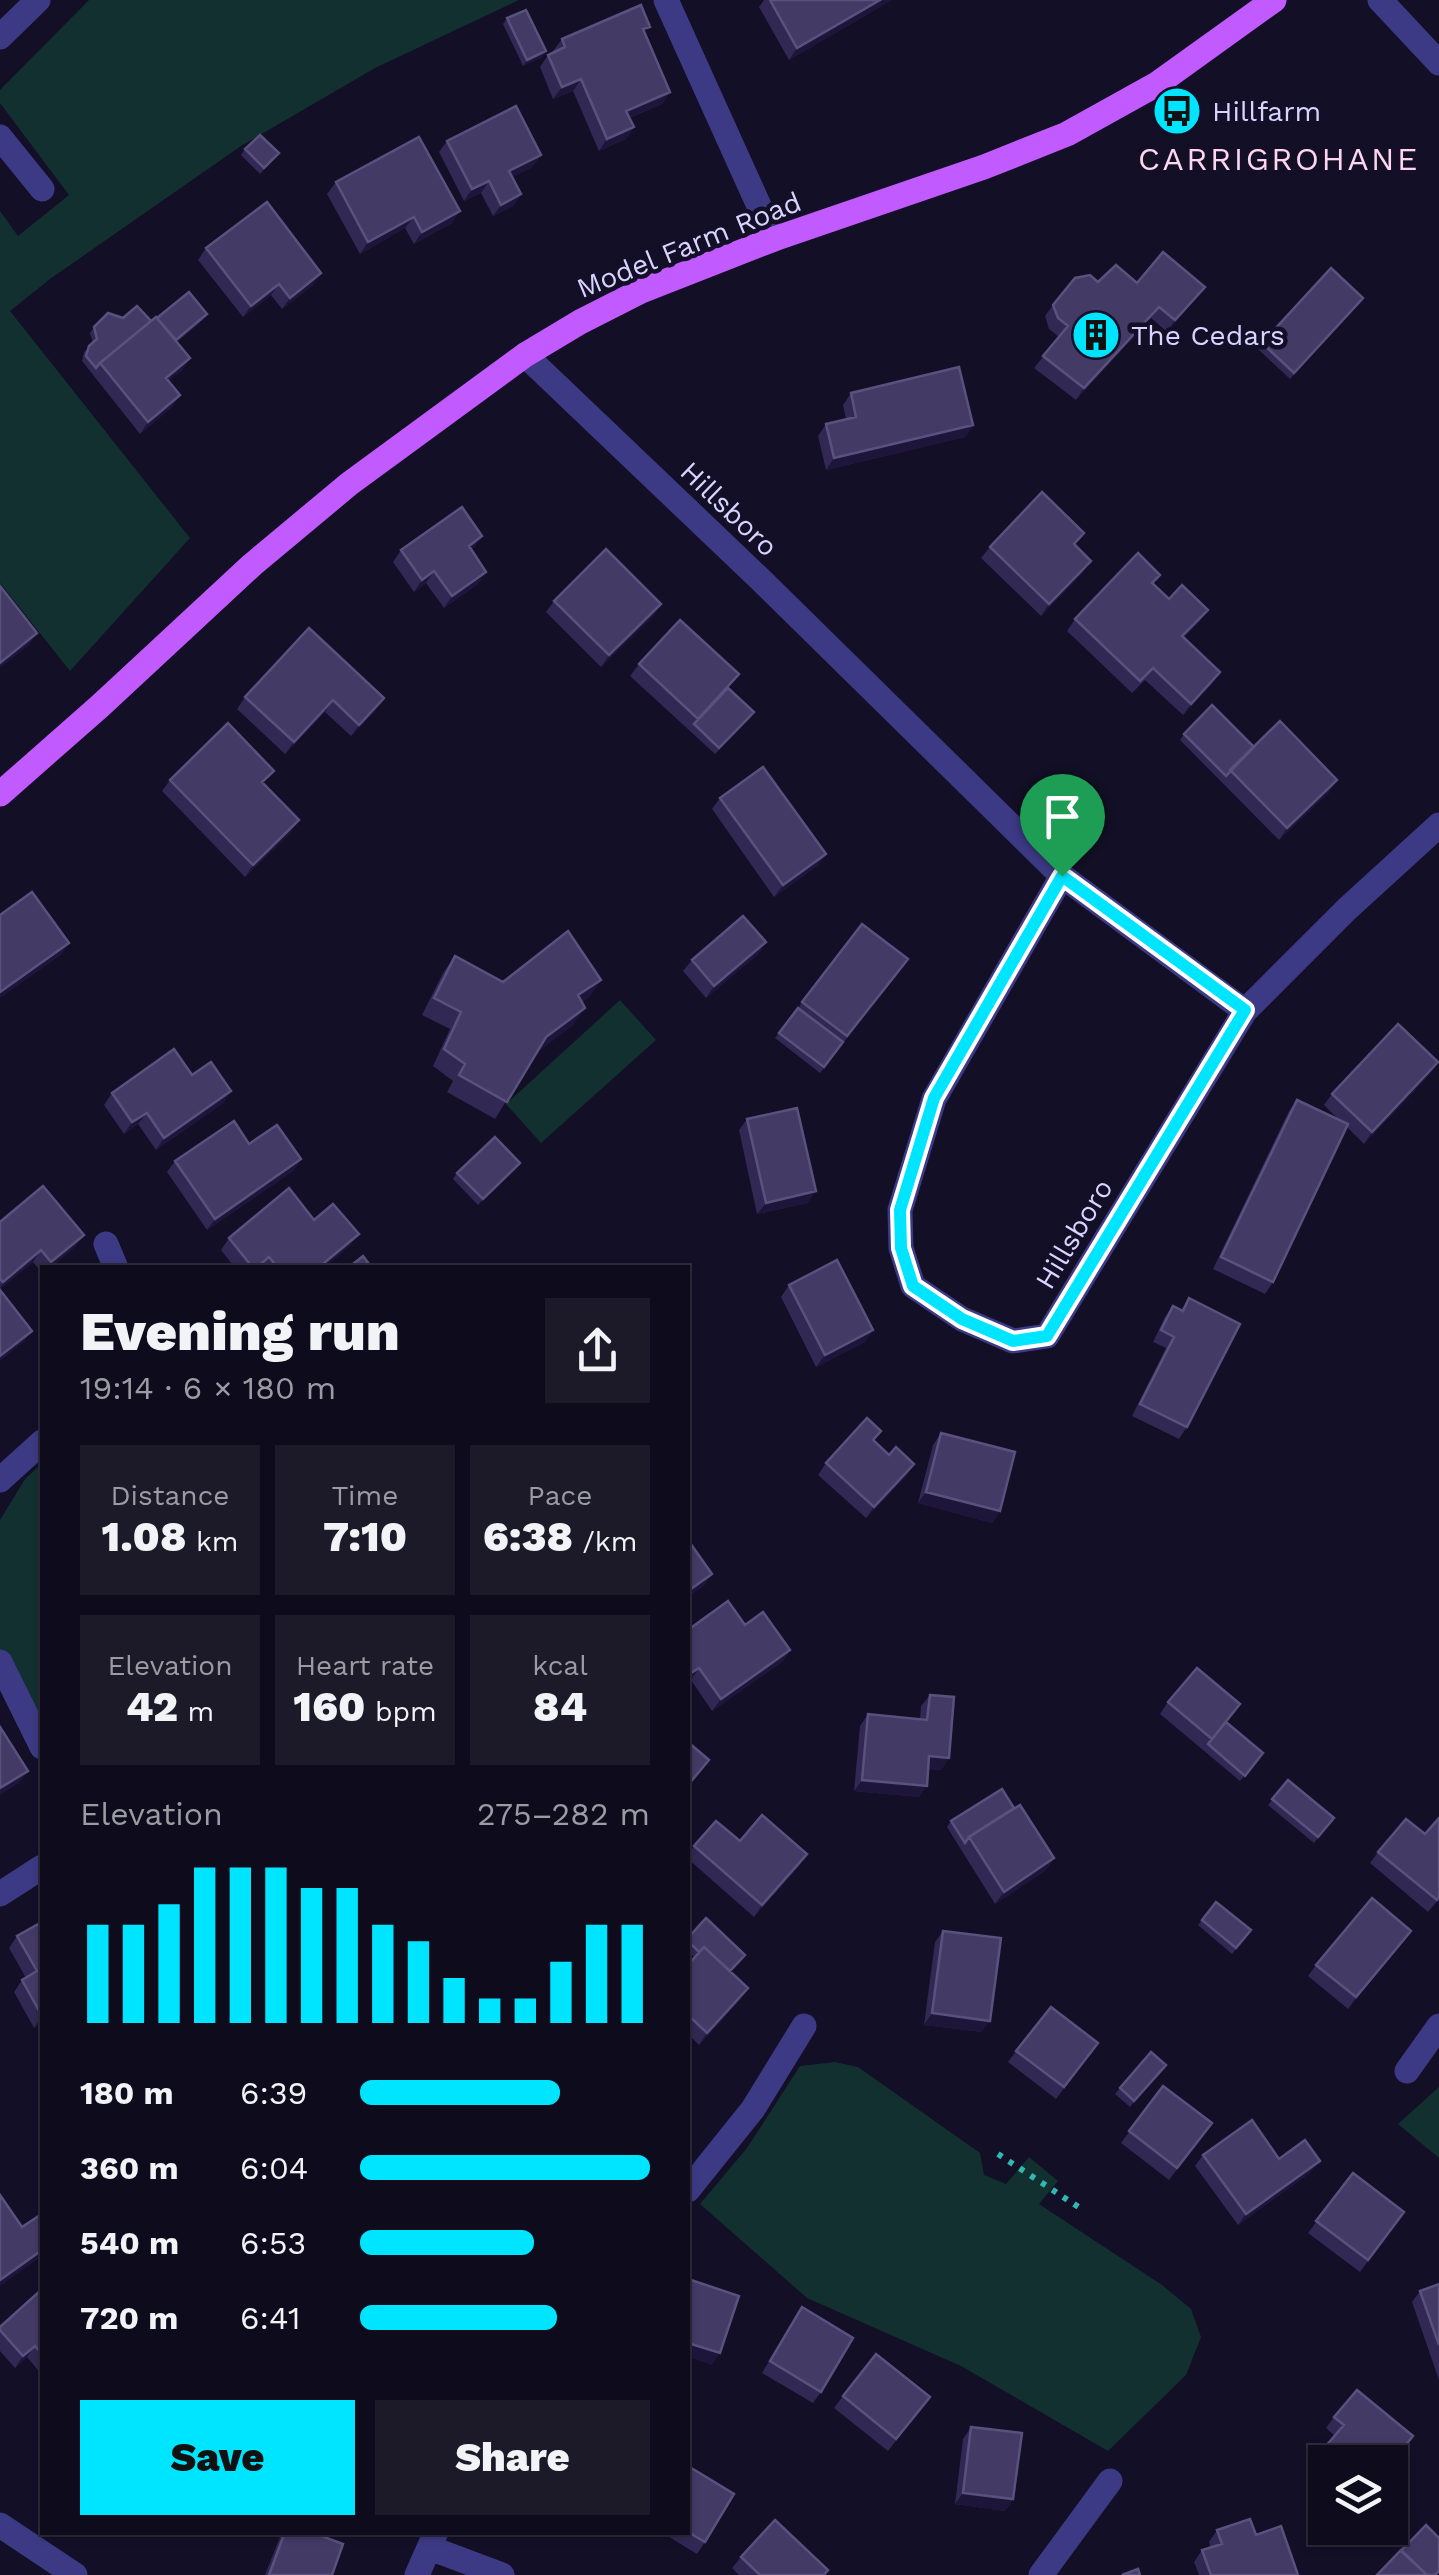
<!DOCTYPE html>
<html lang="en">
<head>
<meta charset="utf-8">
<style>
  :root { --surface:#0e0b1c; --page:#1c1929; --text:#f1f3f6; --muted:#9b9ba3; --line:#2e2b3b; --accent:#00e5ff }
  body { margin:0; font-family:"Work Sans",sans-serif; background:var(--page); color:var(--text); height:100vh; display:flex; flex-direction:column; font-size:38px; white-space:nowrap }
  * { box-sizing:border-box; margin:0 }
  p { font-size:32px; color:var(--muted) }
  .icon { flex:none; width:55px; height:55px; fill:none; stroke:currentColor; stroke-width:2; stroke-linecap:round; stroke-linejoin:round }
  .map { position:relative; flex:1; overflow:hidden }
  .sheet { position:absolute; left:40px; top:1265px; width:650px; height:1270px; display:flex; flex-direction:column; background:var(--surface); border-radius:0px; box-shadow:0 2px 8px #0004,0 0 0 2px var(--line) }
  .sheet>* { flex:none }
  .fabs { position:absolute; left:1308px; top:2445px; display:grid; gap:20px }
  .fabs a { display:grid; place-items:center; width:100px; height:100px; border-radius:0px; background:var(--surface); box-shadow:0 2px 8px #0004,0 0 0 2px var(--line); font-size:50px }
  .pin { position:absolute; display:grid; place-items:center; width:85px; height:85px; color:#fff; margin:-102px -42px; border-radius:50% 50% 50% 0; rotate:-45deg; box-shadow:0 0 10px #0007 }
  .pin .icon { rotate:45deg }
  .round { display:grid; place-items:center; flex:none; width:105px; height:105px; border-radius:0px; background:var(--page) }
  .headline { display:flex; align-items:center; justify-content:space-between; height:170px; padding:0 40px }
  h1 { font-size:55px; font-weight:800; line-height:75px }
  .stats { display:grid; grid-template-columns:repeat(3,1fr); gap:15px; height:170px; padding:10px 40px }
  .stats div { display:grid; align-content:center; border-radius:0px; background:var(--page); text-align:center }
  .stats b { font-size:42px; font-weight:800 }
  .stats small { font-size:28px; font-weight:400 }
  .stats p { font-size:28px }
  .chart { height:280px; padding:20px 40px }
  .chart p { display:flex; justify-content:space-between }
  .chart svg { width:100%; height:180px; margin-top:10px; stroke:var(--accent); stroke-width:6 }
  .cta { display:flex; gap:20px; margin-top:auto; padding:20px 40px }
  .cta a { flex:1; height:115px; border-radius:0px; background:var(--accent); color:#111; font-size:40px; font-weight:800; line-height:115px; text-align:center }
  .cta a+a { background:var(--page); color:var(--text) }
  ul { padding:0 40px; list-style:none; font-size:32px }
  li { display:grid; grid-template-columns:160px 120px 1fr; align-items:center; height:75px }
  li i { height:25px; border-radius:12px; background:var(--accent) }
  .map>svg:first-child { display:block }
  .green { fill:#12302f }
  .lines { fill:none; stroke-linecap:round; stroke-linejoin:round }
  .path { stroke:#2fb8b0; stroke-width:6; stroke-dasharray:5 8; stroke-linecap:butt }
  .minor { stroke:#3d3a85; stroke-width:25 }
  .major { stroke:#c25bff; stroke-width:25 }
  .wall { fill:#312854 }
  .shaded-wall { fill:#1d163a }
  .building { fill:#433a66; stroke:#5a527e; stroke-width:2.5 }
  .route-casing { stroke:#fff; stroke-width:20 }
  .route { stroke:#00e5ff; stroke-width:12 }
  .labels { text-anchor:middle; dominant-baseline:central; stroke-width:9; stroke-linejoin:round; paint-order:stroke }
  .poi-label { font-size:28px; fill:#d9d4ff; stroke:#130f26; text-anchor:start }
  .street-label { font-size:28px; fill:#d9d4ff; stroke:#130f26 }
  .quarter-label { font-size:32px; letter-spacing:2.5px; fill:#ffd6f0; stroke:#130f26 }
</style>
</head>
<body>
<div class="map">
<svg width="1439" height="2575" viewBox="0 0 1439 2575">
  <rect width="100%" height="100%" fill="#130f26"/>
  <path class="green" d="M89,0H519L375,68L241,146L50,279L10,311L190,538L70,671L0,583V211L18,236L69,195L0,103V90Z
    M620,1000L656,1040L541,1143L506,1104Z
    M42,1463V1738L0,1657V1520L25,1479Z
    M835,2062L858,2067L980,2153L984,2175L1006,2184L1029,2157L1058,2181L1039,2204L1162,2285L1191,2309L1201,2337L1186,2375L1108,2451L961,2366L807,2298L700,2204L747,2148L800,2066Z
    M1439,2087V2158L1398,2124Z"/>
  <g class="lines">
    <path class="path" d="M998,2154L1083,2210"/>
    <path class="minor" d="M666,0L774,239
      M1380,0L1439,63
      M0,37L38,0
      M0,137L42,189
      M525,355L762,581L1062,876L1245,1011
      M1062,876L934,1099L900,1210L901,1248L913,1286L962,1319L1013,1341L1047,1336L1245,1011L1347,909L1439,825
      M106,1244L116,1268
      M0,1480L42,1442
      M0,1662L42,1747
      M0,1894L42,1867
      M1407,2071L1439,2026
      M688,2190L753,2109L804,2026
      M0,2525L75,2575
      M430,2548L502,2575
      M417,2575L436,2532
      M1041,2575L1110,2481"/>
    <path class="major" d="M0,794L100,706L252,565L349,484L525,355L580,322L641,291L774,239L984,167L1067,134L1157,84L1274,0"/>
  </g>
  <path class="wall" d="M764,0H892L789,60L759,7Z
    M507,18L546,51L542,57L523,66L503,24Z
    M645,34L670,92L662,104L629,118L634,127L626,139L599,151L573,91L553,99L540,67L548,55L554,52L553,51L562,39Z
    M447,141L541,155L532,167L512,177L521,194L513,206L493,216L481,193L464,201L439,152Z
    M245,149L279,153L260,174L241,155Z
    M336,182L452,223L414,244L405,228L360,254L327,194Z
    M206,248L313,285L282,309L271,295L243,317L198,260Z
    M1098,282L1137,283L1196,298L1167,332L1151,318L1076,400L1034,368L1059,337L1049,329L1045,316L1053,305Z
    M1363,298L1290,379L1258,349L1262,343Z
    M123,318L151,321L157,318L203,320L177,342L190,358L182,370L168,381L180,395L172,407L140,434L82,361L84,352L93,343L90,333L94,327Z
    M851,393L973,425L965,437L826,470L818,436L826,424L846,419L843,405Z
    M482,536L471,550L478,584L444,608L426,583L414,592L393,562L401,550Z
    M1075,545L1083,572L1041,616L981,558L990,547Z
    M1153,585L1169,599L1200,621L1184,637L1220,672L1212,684L1183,715L1145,680L1132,693L1067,631L1075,619Z
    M554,601L661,604L653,616L601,667L546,612Z
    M309,628L376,710L351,736L325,712L285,754L237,709L245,697Z
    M639,664L729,689L750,718L715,754L630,676Z
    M1184,734L1337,780L1329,792L1279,840L1180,740Z
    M170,780L264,784L291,832L245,877L162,791Z
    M720,798L826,854L817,866L774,897L712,809Z
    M862,924L908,959L820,1073L775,1038Z
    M766,942L758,954L706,998L683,971L692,960Z
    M455,956L503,982L601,980L589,997L582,1002L573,1025L537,1052L495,1119L447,1092L453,1081L433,1066L450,1029L422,1015L443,973Z
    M1430,1074L1364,1144L1347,1127L1273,1282L1265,1294L1213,1269L1289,1111L1297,1100L1339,1120L1324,1105L1332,1094Z
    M192,1075L231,1091L223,1103L156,1150L138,1124L124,1134L104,1105L112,1093Z
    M747,1119L808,1203L757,1214L739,1130Z
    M249,1144L301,1159L293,1171L207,1230L167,1172L175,1161Z
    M520,1163L478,1205L453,1179L457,1173Z
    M314,1220L359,1234L350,1245L324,1268H235L221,1250L229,1238Z
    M0,1222L76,1246L50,1268H42V1273L33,1262L0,1289Z
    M789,1285L865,1342L816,1367L781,1297Z
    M1189,1298L1187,1427L1179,1439L1132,1416L1166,1348L1153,1342L1165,1317L1173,1306L1181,1310Z
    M881,1431L874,1441L889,1455L914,1464L906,1476L866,1518L818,1475L826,1463Z
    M941,1433L1000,1511L992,1523L918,1503L933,1445Z
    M745,1625L790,1650L782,1662L712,1711L691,1680L688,1630Z
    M930,1695L949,1758L941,1770L928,1769L919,1797L854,1791L860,1726L868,1714L920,1719L921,1706Z
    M1168,1702L1226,1723L1263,1753L1240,1781L1160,1714Z
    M1288,1780L1334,1818L1314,1843L1268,1805Z
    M1014,1808L1054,1858L1046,1870L995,1904L947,1827L951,1821Z
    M1439,1818V1899L1428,1912L1370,1863L1378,1852L1425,1834Z
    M740,1841L807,1854L799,1866L754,1917L688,1859V1855L694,1846Z
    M1216,1902L1251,1930L1232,1954L1198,1925Z
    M42,1922V2023L34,2028L14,1992L22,1980L26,1978L9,1948L17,1936Z
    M943,1931L982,2032L924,2025L935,1942Z
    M688,1938L741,1961L731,1971L740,2000L699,2045L688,2034V1965L694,1957L688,1951Z
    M1403,1942L1348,2009L1308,1976L1316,1965Z
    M1098,2043L1056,2099L1008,2062L1016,2051Z
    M1166,2065L1130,2107L1115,2094L1120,2088Z
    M1163,2086L1212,2123L1169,2180L1121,2143Z
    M1203,2155L1279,2159L1311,2172L1238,2225L1195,2166Z
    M1353,2173L1404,2212L1360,2272L1308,2233Z
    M1439,2284V2380L1412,2302L1420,2291Z
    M42,2289V2375L27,2357L15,2368L0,2351V2327Z
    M802,2307L821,2392L813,2403L762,2373Z
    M843,2396L930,2397L888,2451L834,2408Z
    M1334,2417L1413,2436L1390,2466V2462H1325V2467L1316,2460L1335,2436L1326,2428Z
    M971,2427L1013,2499L1005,2511L955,2504L963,2439Z
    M1217,2530L1256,2535L1298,2575H1199L1194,2562L1202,2550L1211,2548L1209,2542Z
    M282,2532H314L332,2575H265Z
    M661,2532H688L705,2542L697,2554Z
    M741,2557L828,2570L825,2575H739L732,2568Z"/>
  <path class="shaded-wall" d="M880,0H892L789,60L797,48Z
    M546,51L542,57L523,66L527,60Z
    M581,79L573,91L553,99L562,87Z
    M670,92L662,104L618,122L626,111Z
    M634,127L626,139L599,151L607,139Z
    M541,155L532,167L501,183L509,171Z
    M489,181L481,193L464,201L472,189Z
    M521,194L513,206L493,216L501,205Z
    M460,211L452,223L414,244L422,232Z
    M414,217L405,228L360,254L368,242Z
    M321,273L313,285L282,309L290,298Z
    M279,284L271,295L243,317L251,306Z
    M1205,287L1196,298L1167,332L1175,320Z
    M1159,307L1151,318L1076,400L1084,388Z
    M207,314L203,320L167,350L171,344Z
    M190,358L182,370L158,390L166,378Z
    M180,395L172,407L140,434L148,422Z
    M973,425L965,437L826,470L834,458Z
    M482,536L474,548L460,558L469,546Z
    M1091,561L1083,572L1041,616L1049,604Z
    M434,571L426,583L414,592L422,580Z
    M486,572L478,584L444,608L452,596Z
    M661,604L653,616L601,667L609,655Z
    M1208,610L1200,621L1174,647L1182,636Z
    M37,633L29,645L0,668V663Z
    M1220,672L1212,684L1183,715L1191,704Z
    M384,698L376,710L351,736L359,725Z
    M333,700L325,712L285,754L294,742Z
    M1337,780L1329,792L1279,840L1287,828Z
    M299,820L291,832L245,877L253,865Z
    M826,854L817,866L774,897L783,885Z
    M766,942L758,954L706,998L714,986Z
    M69,943L61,955L0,998V992Z
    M601,980L589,997L566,1012L578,995Z
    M585,1008L573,1025L534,1054L546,1037Z
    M1438,1062L1430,1074L1364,1144L1372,1132Z
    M231,1091L223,1103L156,1150L164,1138Z
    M147,1113L138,1124L124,1134L132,1122Z
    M301,1159L293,1171L207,1230L215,1219Z
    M520,1163L516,1168L478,1205L483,1199Z
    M816,1191L808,1203L757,1214L766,1203Z
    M359,1234L350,1245L324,1268H318Z
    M84,1235L76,1246L50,1268H47L51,1262Z
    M41,1250L33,1262L0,1289L3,1282Z
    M873,1330L865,1342L816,1367L825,1355Z
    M32,1331L24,1342L0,1361V1356Z
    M914,1464L906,1476L866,1518L874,1507Z
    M926,1492L1000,1511L992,1523L918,1503Z
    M712,1574L704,1586L688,1597V1591Z
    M790,1650L782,1662L712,1711L721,1699Z
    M699,1668L691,1680L688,1682V1675Z
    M929,1756L949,1758L941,1770L921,1768Z
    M28,1771L19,1783L0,1795V1788Z
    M862,1780L927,1786L919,1797L854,1791Z
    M807,1854L799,1866L754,1917L762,1905Z
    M1054,1858L1046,1870L995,1904L1004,1892Z
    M1411,1931L1403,1942L1348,2009L1356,1997Z
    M748,1988L740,2000L699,2045L707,2033Z
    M932,2013L990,2021L982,2032L924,2025Z
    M42,2016V2023L34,2028Z
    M1320,2161L1311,2172L1238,2225L1246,2214Z
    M42,2250V2256L0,2286V2280Z
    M688,2343L720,2353L712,2365L688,2357Z
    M35,2346L27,2357L15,2368L23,2356Z
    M963,2493L1013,2499L1005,2511L955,2504Z"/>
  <path class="building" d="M770,0H880L797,48Z
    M641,5L650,27L643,29L670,92L626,111L634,127L607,139L581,79L562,87L548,55L565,47L562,39Z
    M526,10L546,51L527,60L507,18Z
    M516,106L541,155L509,171L521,194L501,205L489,181L472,189L447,141Z
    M260,135L279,153L264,168L245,149Z
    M419,137L460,211L422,232L414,217L368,242L336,182Z
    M267,202L321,273L290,298L279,284L251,306L206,248Z
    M1163,252L1205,287L1175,320L1159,307L1084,388L1043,356L1068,326L1058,318L1053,305L1075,278L1090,275L1098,282L1116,265L1137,283Z
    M1331,268L1363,298L1294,373L1262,343Z
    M189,292L207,314L176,340L157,318Z
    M137,306L151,321L100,363L96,368L86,356L89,346L97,339L94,327L108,313L123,318Z
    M156,317L190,358L166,378L180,395L148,422L100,363Z
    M959,367L973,425L834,458L826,424L856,417L851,393Z
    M1042,492L1084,533L1074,544L1091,561L1049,604L990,547Z
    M462,507L482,536L469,546L486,572L452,596L434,571L422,580L401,550Z
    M606,549L661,604L609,655L554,601Z
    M1138,553L1160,575L1152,583L1169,599L1182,585L1208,610L1182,636L1220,672L1191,704L1153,668L1140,681L1075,619Z
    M0,586L37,633L0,663Z
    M680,620L739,674L698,719L639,664Z
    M309,628L384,698L359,725L333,700L294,742L245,697Z
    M728,688L754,712L719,748L694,724Z
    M1212,705L1254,747L1226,776L1184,734Z
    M1280,721L1337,780L1287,828L1230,770Z
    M228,723L274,771L262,782L299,820L253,865L170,780Z
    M763,767L826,854L783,885L720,798Z
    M32,892L69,943L0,992V915Z
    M743,916L766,942L714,986L692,960Z
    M862,924L908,959L847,1036L802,1002Z
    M568,931L601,980L578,995L585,1008L546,1037L507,1102L459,1075L465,1064L444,1049L461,1012L434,998L455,956L503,982Z
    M798,1008L843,1042L824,1067L779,1033Z
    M1398,1024L1438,1062L1372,1132L1332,1094Z
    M174,1049L192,1075L211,1062L231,1091L164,1138L147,1113L132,1122L112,1093Z
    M1297,1100L1348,1124L1273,1282L1221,1257Z
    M797,1108L816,1191L766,1203L747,1119Z
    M234,1121L249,1144L277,1125L301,1159L215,1219L175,1161Z
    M495,1137L520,1163L483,1199L457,1173Z
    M43,1186L84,1235L51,1262L41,1250L3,1282L0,1279V1222Z
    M289,1188L314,1220L333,1204L359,1234L318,1268H278L269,1257L256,1268H253L229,1238Z
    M363,1256L372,1268H348Z
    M837,1260L873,1330L825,1355L789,1285Z
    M0,1290L32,1331L0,1356Z
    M1189,1298L1240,1324L1187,1427L1140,1404L1174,1337L1161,1330L1173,1306L1183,1311Z
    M867,1418L881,1431L873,1440L889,1455L896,1447L914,1464L874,1507L826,1463Z
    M941,1433L1015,1452L1000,1511L926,1492Z
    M688,1540L712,1574L688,1591Z
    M728,1601L745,1625L763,1612L790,1650L721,1699L699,1668L688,1675V1630Z
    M1197,1668L1240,1704L1212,1739L1168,1702Z
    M930,1695L954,1697L949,1758L929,1756L927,1786L862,1780L868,1714L927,1720Z
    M1226,1722L1263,1753L1245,1776L1208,1744Z
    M0,1727L28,1771L0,1788Z
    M688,1742L709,1760L688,1785Z
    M1288,1780L1334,1818L1318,1837L1272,1799Z
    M1002,1789L1014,1808L969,1837L965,1843L951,1821Z
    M1020,1805L1054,1858L1004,1892L969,1837Z
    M762,1815L807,1854L762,1905L694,1846L716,1821L740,1841Z
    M1439,1818V1897L1437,1900L1378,1852L1406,1819L1425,1834Z
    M1372,1898L1411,1931L1356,1997L1316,1965Z
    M1216,1902L1251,1930L1236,1948L1202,1920Z
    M706,1918L745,1955L730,1971L704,1947L699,1952L688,1941V1938Z
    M42,1922V2016L22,1980L37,1971L17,1936Z
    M943,1931L1001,1938L990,2021L932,2013Z
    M704,1947L748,1988L707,2033L688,2015V1965Z
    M1051,2007L1098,2043L1064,2087L1016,2051Z
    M1151,2052L1166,2065L1134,2101L1120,2088Z
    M1163,2086L1212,2123L1177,2168L1129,2131Z
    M1252,2120L1279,2159L1305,2140L1320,2161L1246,2214L1203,2155Z
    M1353,2173L1404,2212L1368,2260L1316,2221Z
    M0,2195L22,2227L40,2215L42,2219V2250L0,2280Z
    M688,2279L739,2296L720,2353L688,2343Z
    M1439,2284V2345L1420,2291Z
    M42,2289V2354L35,2346L23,2356L0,2330V2327Z
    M802,2307L853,2338L821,2392L770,2361Z
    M876,2354L930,2397L896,2439L843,2396Z
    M1357,2390L1413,2436L1390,2464V2462H1341L1324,2448L1344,2425L1334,2417Z
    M971,2427L1022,2433L1013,2499L963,2493Z
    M688,2466L734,2494L705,2542L688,2532Z
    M1250,2519L1256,2535L1281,2526L1298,2575H1211L1202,2550L1222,2544L1217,2530Z
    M775,2520L828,2570L824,2575H760L741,2557Z
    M1426,2525L1439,2538V2571L1435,2575H1427L1401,2551Z
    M285,2532H311L343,2544L332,2575H269Z
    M1401,2550L1427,2575H1377Z
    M1138,2569L1140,2575H1122Z"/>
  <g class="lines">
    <g class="route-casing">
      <path id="route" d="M1062,876L1245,1010L1047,1336L1013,1341L962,1319L913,1286L901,1248L900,1210L934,1098Z"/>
    </g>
    <use href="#route" class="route"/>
  </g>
  <defs>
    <g id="bus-disc" transform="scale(2.5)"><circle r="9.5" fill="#00e5ff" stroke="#130f26"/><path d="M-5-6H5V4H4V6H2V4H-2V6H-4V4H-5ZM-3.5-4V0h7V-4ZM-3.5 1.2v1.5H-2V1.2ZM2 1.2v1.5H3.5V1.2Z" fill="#111"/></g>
    <g id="building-disc" transform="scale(2.5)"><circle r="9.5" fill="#00e5ff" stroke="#130f26"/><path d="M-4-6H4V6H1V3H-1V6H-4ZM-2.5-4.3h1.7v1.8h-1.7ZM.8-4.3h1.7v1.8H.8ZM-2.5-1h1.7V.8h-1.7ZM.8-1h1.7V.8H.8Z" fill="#111"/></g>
  </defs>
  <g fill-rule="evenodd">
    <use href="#bus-disc" x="1177" y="111"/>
    <use href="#building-disc" x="1096" y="335"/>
  </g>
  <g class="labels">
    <g class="poi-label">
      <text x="1212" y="111">Hillfarm</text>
      <text x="1131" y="335">The Cedars</text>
    </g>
    <g class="street-label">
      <text transform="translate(689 245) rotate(-22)">Model Farm Road</text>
      <text transform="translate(729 509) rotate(44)">Hillsboro</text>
      <text transform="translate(1074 1234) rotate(-59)">Hillsboro</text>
    </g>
    <g class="quarter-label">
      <text x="1279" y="159">CARRIGROHANE</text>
    </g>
  </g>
</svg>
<div class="fabs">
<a><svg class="icon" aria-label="layers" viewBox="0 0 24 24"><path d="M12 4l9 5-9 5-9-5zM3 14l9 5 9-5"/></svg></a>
</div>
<div class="pin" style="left:1062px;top:876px;background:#1e9e55"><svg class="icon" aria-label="arrive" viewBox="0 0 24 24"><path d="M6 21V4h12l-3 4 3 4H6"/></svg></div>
<section class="sheet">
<div class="headline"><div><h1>Evening run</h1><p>19:14 · 6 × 180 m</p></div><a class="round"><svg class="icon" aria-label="share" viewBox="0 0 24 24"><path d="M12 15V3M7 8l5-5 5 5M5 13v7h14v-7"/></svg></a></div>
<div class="stats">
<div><p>Distance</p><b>1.08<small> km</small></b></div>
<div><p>Time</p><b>7:10</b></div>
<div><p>Pace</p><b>6:38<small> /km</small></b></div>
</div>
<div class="stats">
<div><p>Elevation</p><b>42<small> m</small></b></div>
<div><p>Heart rate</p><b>160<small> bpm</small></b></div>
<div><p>kcal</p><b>84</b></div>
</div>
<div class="chart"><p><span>Elevation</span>275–282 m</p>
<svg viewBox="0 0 160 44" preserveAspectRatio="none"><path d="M5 44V20M15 44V20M25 44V15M35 44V6M45 44V6M55 44V6M65 44V11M75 44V11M85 44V20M95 44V24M105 44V33M115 44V38M125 44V38M135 44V29M145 44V20M155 44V20"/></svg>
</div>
<ul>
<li><b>180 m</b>6:39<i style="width:69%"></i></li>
<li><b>360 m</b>6:04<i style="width:100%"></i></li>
<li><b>540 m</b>6:53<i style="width:60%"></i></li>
<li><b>720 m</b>6:41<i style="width:68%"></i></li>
</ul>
<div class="cta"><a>Save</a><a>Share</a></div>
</section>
</div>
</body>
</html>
